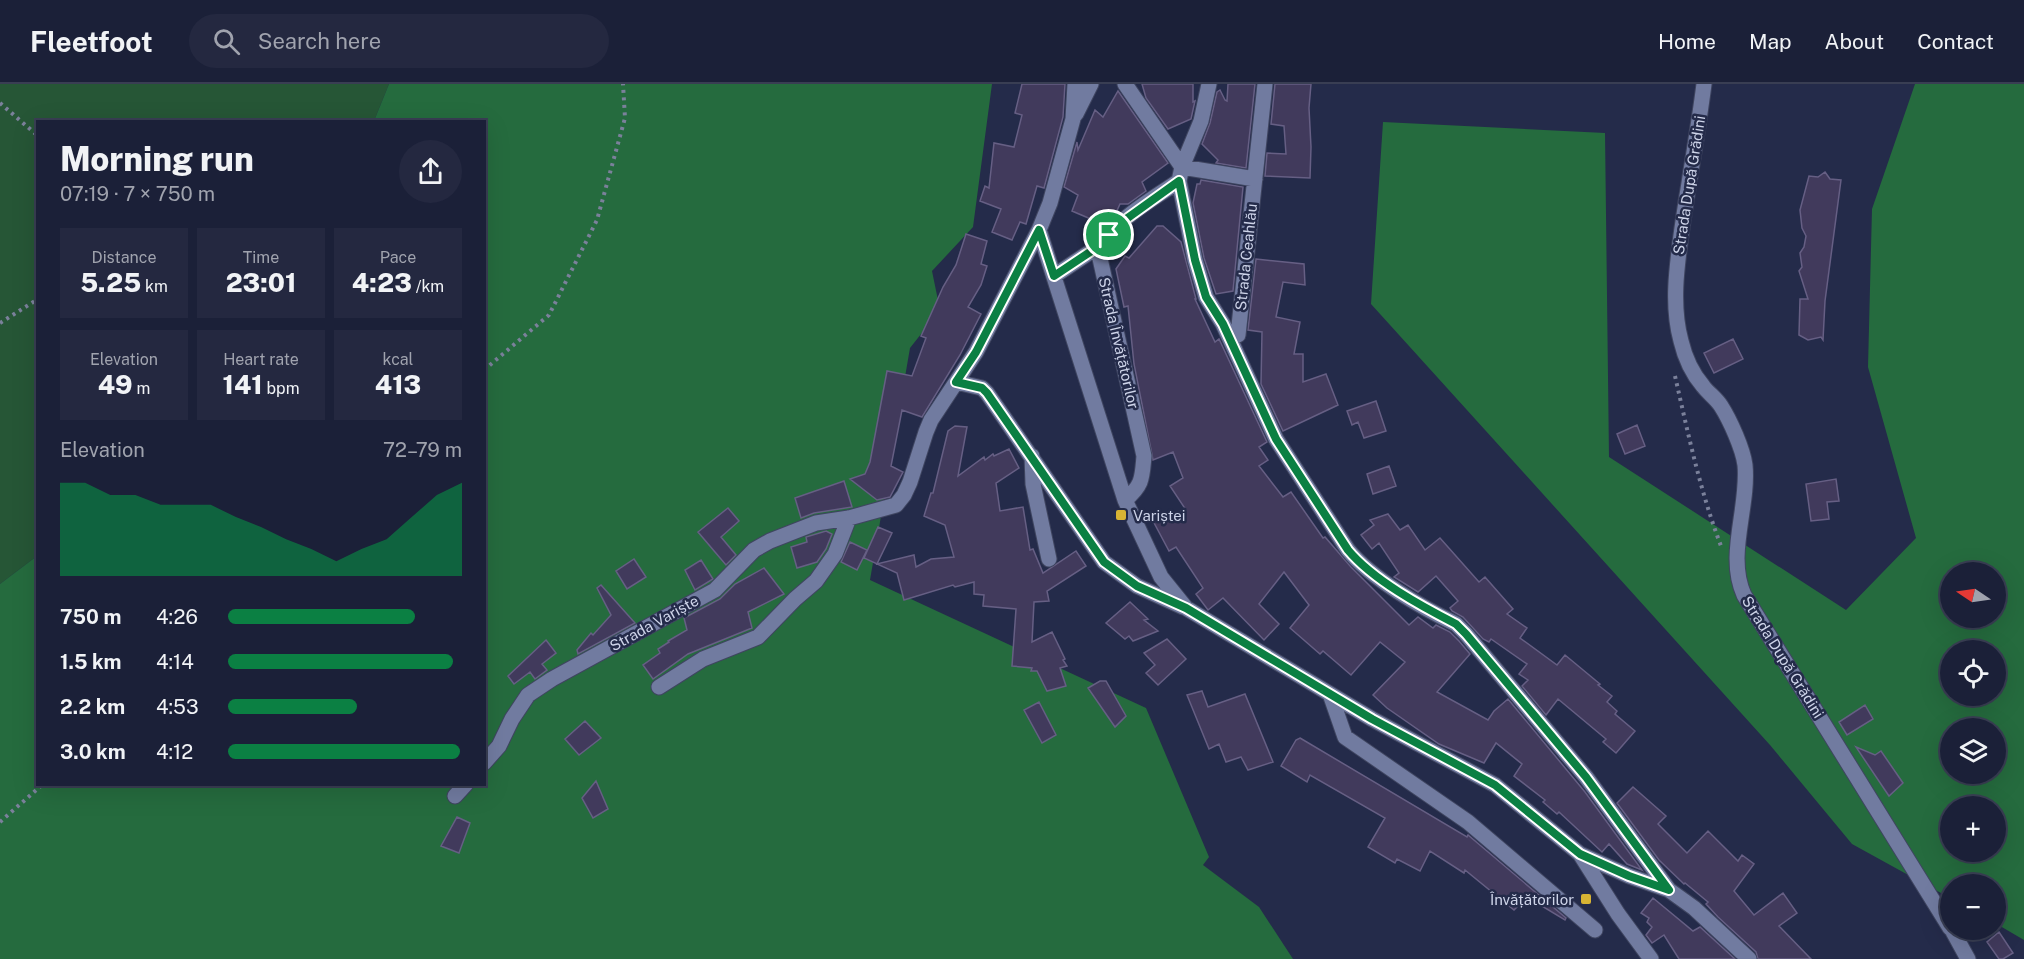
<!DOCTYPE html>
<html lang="en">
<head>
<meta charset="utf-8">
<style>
  :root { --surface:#1b2038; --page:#242840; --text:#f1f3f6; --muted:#a0a3ae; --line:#393e53; --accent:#0b8043 }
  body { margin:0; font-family:"Public Sans",sans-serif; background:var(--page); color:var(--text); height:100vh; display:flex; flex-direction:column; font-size:22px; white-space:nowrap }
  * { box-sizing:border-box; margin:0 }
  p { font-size:20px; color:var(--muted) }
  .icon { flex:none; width:33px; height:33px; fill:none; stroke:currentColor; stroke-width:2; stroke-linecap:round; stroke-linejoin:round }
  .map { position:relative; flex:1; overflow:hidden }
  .panel { position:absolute; left:36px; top:36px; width:450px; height:666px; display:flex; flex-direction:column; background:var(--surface); border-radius:0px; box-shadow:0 6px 24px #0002,0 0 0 2px var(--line) }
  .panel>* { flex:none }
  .needle { width:39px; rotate:283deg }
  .buttons { position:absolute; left:1940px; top:478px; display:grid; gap:12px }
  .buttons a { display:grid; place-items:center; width:66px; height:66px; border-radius:50%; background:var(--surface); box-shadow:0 6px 24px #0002,0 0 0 2px var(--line); font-size:30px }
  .pin { position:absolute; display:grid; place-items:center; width:51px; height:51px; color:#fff; margin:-26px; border:3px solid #fff; border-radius:50%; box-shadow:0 2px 6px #0007 }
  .round { display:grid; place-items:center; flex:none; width:63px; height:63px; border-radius:32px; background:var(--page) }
  .overview { display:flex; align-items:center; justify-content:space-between; height:102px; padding:0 24px }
  h1 { font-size:33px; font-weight:800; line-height:45px }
  .figures { display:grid; grid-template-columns:repeat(3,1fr); gap:9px; height:102px; padding:6px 24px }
  .figures div { display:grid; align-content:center; border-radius:0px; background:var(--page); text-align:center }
  .figures b { font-size:26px; font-weight:800 }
  .figures small { font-size:16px; font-weight:400 }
  .figures p { font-size:16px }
  .chart { height:168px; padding:12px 24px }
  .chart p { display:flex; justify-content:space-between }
  .chart svg { width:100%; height:108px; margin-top:6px; fill:var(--accent); opacity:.7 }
  ul { padding:0 24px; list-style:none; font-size:20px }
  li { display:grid; grid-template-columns:96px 72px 1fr; align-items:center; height:45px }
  li i { height:15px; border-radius:8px; background:var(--accent) }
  header { display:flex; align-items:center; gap:36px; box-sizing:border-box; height:84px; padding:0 30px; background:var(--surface); border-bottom:2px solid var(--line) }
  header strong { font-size:28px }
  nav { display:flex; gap:33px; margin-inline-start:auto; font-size:21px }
  .search { width:420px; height:54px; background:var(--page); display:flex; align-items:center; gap:15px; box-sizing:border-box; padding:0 21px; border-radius:33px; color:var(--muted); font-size:22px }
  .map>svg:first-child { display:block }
  .green { fill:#265636 }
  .forest { fill:#256b3e; fill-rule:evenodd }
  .building { fill:#413a5c; stroke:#665f84; stroke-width:1.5 }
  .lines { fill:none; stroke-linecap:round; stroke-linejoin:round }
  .street-casing { stroke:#3f4560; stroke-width:17 }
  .path { stroke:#7b819b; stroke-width:4; stroke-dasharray:3 4.5; stroke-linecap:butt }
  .street { stroke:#717ba0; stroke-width:15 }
  .route-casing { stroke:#fff; stroke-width:12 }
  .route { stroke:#0b8043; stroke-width:8 }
  .poi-dot { fill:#d8b434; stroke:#242b4a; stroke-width:2 }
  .labels { text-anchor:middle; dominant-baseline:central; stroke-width:5; stroke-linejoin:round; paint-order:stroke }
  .street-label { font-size:15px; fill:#ced4e9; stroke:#242b4a }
  .poi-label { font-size:15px; fill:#ced4e9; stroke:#242b4a; text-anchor:start }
</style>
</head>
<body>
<header>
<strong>Fleetfoot</strong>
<div class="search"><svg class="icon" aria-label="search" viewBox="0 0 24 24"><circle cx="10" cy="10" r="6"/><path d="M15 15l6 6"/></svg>Search here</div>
<nav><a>Home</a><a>Map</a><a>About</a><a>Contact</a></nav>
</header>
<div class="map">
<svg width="2024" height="875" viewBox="0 0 2024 875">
  <rect width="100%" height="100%" fill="#242b4a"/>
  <path class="green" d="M0,0H389L374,37L38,38L37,472L0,500Z"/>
  <path class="forest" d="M389,0H992L973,143L932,187L940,226L910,264L870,496L1146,624L1209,773L1203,781L1259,823L1293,875H0V500L37,472L38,700H484V38L374,37Z
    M1915,0H2024V856L1995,839V801H1950V814L1852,760L1770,661L1371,220L1383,38L1605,49L1609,373L1846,526L1916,454L1868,283L1872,125ZM1950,489H1995V534H1950ZM1950,567H1995V612H1950ZM1950,645H1995V690H1950ZM1950,723H1995V768H1950Z"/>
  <path class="building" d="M1022,0H1065L1063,33L1044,104L1037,102L1026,140L1020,138L1012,156L992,148L1001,125L980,117L985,102L989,104L994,59L1014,63L1022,31L1015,29Z
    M1142,0H1193V18L1195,17L1191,35L1168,45L1146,14Z
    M1228,0H1255L1246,84L1216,79L1218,76L1202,60L1210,39L1217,8L1220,6L1225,16L1227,17Z
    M1275,0H1311L1309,24L1311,63L1310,94L1265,92L1267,69L1286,70L1284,42L1271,40Z
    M1118,7L1168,79L1142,98L1146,107L1128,120H1120L1115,131L1105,141L1072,127L1078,111L1064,103L1077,58L1078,66L1095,26L1103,33Z
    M1825,88L1830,95L1841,96L1825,217L1823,256L1821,253L1808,256L1799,251L1800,215H1808L1799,187L1802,183L1800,169L1804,163L1806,152L1802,144L1800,126L1809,92L1818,93Z
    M1201,96L1243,103L1233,207L1216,210L1204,174L1193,119L1197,100H1200Z
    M1157,142H1163L1181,158L1196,215H1195L1215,258L1219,255L1267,358L1259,363L1268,376L1259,382L1283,413L1291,408L1323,454L1325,453L1351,483L1409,541L1418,533L1433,544L1436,541L1450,548L1459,557L1470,570L1437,608L1488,636L1494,627L1508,615L1585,708L1642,786L1627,780L1609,760L1602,768L1559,728L1557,730L1543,718L1545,716L1514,692L1522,680L1496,659L1484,679L1439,660L1387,624L1373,611L1405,578L1380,558L1351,591L1323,567L1320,570L1290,544L1309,521L1284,488L1259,520L1279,540L1264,556L1223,514L1208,526L1196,510L1203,504L1176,463L1169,467L1152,435L1186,426L1170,402L1183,394L1173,368L1153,376L1134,280L1128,222L1124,223L1116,185L1125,172L1129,174Z
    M966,150L987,157L981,180L987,182L981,201L968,223L981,230L960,271L922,333L902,326L891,382L903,388L890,413L877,416L850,395L865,390L870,378L887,287L912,292L926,254L921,252L943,203L956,181Z
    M1256,175L1304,180L1305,201L1283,198L1276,233L1300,238L1294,270H1303V298L1326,290L1338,321L1283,347L1261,300L1262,248L1248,246Z
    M1733,255L1743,275L1714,289L1704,269Z
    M1376,317L1386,347L1364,354L1358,338L1352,341L1347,327Z
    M1637,341L1645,362L1625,370L1617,350Z
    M955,342L967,343L958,392L984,373L985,376L993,370L994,372L1009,365L1019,384L996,399L1000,427L1023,423L1030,466L1033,465L1043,489L1076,467L1086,482L1047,507L1049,517L1034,518L1032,558L1052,548L1065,575L1063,576L1067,582L1060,584L1066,602L1047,607L1037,587H1031L1032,584L1012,582L1016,525L983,522L984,511L974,510V498L955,503L953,501L904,516L897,489L864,474L878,443L892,449L877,480L914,471L916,483L931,475L954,473L945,441L924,432L931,409H933L948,347Z
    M1389,382L1396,402L1373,410L1367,390Z
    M1836,395L1839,417L1827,418L1829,435L1811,437L1806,400Z
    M844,397L852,423L814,429L801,434L795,414Z
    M728,424L739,437L721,453L736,471L726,481L698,448Z
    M1388,430L1400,446L1408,441L1425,466L1440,454L1479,498L1485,493L1513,525L1507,530L1527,544L1520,554L1557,581L1565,571L1600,600L1598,601L1612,612L1607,618L1617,627L1615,630L1635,647L1616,669L1603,658L1606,655L1558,615L1546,631L1522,602L1528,596L1519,590L1527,580L1491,555L1489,558L1483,555L1463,533L1452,527L1450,524L1458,517L1436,492L1418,508L1394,493L1399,489L1379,459L1372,465L1361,451L1374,441L1370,436Z
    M826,447L832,450L826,465L817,478L797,484L791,463L807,458L806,453Z
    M850,458L867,466L857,486L841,478Z
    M634,475L646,493L627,505L616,487Z
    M701,476L713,495L695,506L685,486Z
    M764,484L784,510L748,528L752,544L688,570L653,595L643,581L660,569L658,565L669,558L668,557L687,546L684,534L720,515L735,500Z
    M601,501L635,539L578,570L577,566L591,549L593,551L611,531L597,504Z
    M1130,518L1148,535L1144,536L1158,547L1133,557L1129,552L1125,555L1106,539Z
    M1167,555L1186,575L1158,601L1146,589L1155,581L1144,569Z
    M546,556L556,569L542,580L547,586L535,595L530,588L514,600L508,592Z
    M1100,597H1106L1126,632L1115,643L1088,604Z
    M1202,607L1208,623L1245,610L1273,678L1248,686L1241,673L1226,678L1219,660L1209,665L1187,611Z
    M1039,618L1056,651L1042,659L1024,626Z
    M1865,621L1873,635L1847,651L1839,638Z
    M585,637L601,654L579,671L565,655Z
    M1300,654L1467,753L1468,751L1566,834L1565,836L1527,813L1514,826L1465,786L1464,789L1430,767L1420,787L1397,775L1395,779L1368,763L1385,734L1310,691L1307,698L1281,682L1296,656Z
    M1856,663L1875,671L1881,667L1903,699L1889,712Z
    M596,697L608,725L593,734L582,714Z
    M1633,703L1666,732L1658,740L1687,769L1708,747L1738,777L1742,771L1754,780L1734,807L1754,831L1783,809L1797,829L1779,842L1811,875H1758L1756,868L1718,833L1706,820L1708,818L1685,799L1684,800L1659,776L1617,719Z
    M457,733L470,739L459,769L441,762Z
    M1653,814L1693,847L1700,843L1735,875H1679L1664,851L1652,859L1646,851L1652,843L1647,838L1649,834L1641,829Z
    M1999,848L2013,869L2003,875H1999L1987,858Z"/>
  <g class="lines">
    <g class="street-casing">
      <path id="street" d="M1125,0L1182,83L1179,97L1195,176L1206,213L1223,240L1276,355L1348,466C1372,495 1421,523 1456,540L1466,550L1586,693L1669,806L1694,824L1749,875
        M1209,0L1201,37L1182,83L1255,95
        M1704,0C1698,48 1689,96 1682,144C1677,181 1671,221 1681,257C1685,274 1691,288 1703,302C1708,309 1716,314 1721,322C1730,336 1743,365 1745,381C1749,424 1726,471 1744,511L1950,844
        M1076,30L1091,0
        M1039,146L1125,416L1161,493L1186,524L1372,635L1495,701L1580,770L1629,792L1669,806
        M1054,192L1102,160
        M1238,251L1265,0
        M956,298L982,304L987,309L1104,478L1137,502L1183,523
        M1032,372L1033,400L1049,475
        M1125,416C1143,401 1142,394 1144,372L1099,170C1108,139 1153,115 1179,97
        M659,603L703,575L758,553L795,515L816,497L835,470L849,434
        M1330,610L1345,653L1468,738L1595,846
        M484,679L499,662L512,635L528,611L552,595L715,506L754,466L770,457L816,439L849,434L896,421L904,411L910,398L926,348L931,336L976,268L1039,146L1050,119L1073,35L1075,0
        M455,712L466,700
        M1580,770L1618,830L1651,875
        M1952,846L1968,875"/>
    </g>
    <path class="path" d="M0,19L38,52
      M0,239L38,215
      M484,286L549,231L597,136L625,34L623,0
      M1675,292C1688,349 1700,407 1721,462
      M0,738L43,700"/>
    <use href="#street" class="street"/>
  </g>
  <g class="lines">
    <g class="route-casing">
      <path id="route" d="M1179,97L1195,176L1206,213L1223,240L1276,355L1348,466C1373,496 1421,522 1456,540L1466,550L1586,693L1669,806L1629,792L1580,770L1495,701L1372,635L1186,524L1137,502L1104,478L987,309L982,304L956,298L976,268L1039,146L1054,192L1102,160L1122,138Z"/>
    </g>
    <use href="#route" class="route"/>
  </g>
  <g class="poi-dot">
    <rect x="1115" y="425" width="12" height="12" rx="3"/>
    <rect x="1580" y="809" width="12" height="12" rx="3"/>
  </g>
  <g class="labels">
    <g class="street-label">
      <text transform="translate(1689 101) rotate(-81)">Strada După Grădini</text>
      <text transform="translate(1246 173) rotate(-84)">Strada Ceahlău</text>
      <text transform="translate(1119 259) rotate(77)">Strada Învățătorilor</text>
      <text transform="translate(654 539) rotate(-29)">Strada Variște</text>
      <text transform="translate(1783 573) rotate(58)">Strada După Grădini</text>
    </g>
    <g class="poi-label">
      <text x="1133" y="431">Variștei</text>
      <text x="1574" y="815" text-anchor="end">Învățătorilor</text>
    </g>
  </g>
</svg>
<div class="buttons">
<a><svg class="needle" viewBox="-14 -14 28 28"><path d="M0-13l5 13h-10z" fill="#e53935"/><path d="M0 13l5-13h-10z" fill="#a0a3ae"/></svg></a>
<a><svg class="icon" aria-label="locate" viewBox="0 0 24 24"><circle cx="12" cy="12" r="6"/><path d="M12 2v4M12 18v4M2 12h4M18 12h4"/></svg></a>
<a><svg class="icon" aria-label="layers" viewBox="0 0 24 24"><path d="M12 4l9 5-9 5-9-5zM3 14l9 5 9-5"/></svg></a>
<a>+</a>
<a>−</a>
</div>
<div class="pin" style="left:1109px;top:151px;background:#1e9e55"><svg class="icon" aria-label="arrive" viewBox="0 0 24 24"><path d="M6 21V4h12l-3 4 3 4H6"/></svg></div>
<section class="panel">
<div class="overview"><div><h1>Morning run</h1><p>07:19 · 7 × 750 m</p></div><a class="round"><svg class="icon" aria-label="share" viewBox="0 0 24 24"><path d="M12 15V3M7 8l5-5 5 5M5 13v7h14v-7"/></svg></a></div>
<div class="figures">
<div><p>Distance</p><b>5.25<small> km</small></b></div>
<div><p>Time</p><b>23:01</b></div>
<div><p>Pace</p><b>4:23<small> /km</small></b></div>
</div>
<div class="figures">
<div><p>Elevation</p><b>49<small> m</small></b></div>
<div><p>Heart rate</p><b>141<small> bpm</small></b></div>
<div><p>kcal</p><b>413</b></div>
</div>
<div class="chart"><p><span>Elevation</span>72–79 m</p>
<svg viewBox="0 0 160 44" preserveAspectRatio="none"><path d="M0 44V6L10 6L20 11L30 11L40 15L50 15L60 15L70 20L80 24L90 29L100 33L110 38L120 33L130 29L140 20L150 11L160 6V44z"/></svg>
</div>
<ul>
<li><b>750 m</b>4:26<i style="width:80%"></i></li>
<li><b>1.5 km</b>4:14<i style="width:96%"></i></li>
<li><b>2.2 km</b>4:53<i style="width:55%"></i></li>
<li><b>3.0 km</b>4:12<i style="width:99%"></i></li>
</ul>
</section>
</div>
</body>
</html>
